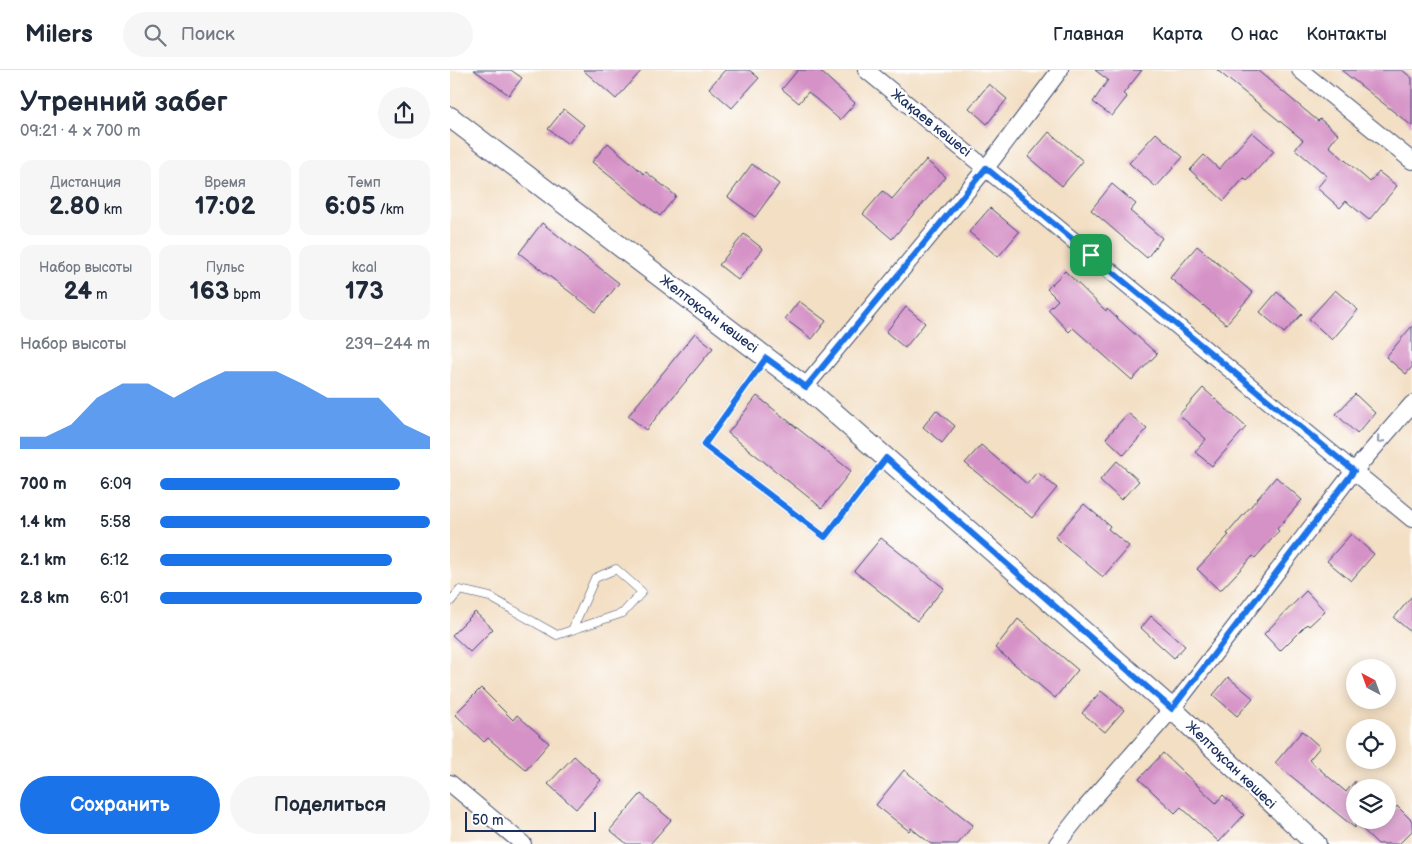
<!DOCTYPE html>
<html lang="ru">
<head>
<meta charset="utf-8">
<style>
  :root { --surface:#fff; --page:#f6f6f7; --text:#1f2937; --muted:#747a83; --line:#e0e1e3; --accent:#1a73e8 }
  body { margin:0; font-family:"Balsamiq Sans",sans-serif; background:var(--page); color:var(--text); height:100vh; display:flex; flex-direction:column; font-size:19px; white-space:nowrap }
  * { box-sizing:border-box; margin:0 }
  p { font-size:16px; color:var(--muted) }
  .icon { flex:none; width:28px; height:28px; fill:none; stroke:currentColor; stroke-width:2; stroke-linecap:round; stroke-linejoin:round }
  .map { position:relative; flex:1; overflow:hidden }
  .drawer { display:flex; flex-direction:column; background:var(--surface); width:450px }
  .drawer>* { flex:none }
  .needle { width:32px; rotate:319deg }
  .buttons { position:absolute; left:896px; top:589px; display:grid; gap:10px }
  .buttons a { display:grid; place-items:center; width:50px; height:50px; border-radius:50%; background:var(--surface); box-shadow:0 2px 12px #0003; font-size:25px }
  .scale { position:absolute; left:15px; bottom:12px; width:131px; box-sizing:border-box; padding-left:5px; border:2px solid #1b2f5e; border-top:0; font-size:14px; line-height:18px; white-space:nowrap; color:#1b2f5e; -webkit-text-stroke:4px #fff; paint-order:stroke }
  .pin { position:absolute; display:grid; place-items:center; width:42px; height:42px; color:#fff; margin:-21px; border-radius:10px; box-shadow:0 2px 8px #0006 }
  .round { display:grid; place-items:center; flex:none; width:52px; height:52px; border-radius:26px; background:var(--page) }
  .head { display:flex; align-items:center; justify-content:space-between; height:85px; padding:0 20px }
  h1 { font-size:28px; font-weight:700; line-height:38px }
  .stats { display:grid; grid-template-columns:repeat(3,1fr); gap:8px; height:85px; padding:5px 20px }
  .stats div { display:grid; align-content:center; border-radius:12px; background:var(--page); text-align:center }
  .stats b { font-size:25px; font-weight:700 }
  .stats small { font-size:14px; font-weight:400 }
  .stats p { font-size:14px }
  .chart { height:140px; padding:10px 20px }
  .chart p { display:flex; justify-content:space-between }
  .chart svg { width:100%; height:90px; margin-top:5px; fill:var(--accent); opacity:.7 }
  .cta { display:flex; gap:10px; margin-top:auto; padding:10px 20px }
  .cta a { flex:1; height:58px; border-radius:30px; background:var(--accent); color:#fff; font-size:20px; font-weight:700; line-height:58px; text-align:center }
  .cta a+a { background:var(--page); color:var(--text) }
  ul { padding:0 20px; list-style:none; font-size:16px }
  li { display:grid; grid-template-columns:80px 60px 1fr; align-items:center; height:38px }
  li i { height:12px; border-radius:6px; background:var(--accent) }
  header { display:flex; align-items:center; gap:30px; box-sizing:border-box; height:70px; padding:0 25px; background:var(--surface); border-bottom:1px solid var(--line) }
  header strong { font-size:24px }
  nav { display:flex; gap:28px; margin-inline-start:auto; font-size:18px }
  .search { width:350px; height:45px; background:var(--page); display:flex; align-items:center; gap:12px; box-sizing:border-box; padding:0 18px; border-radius:28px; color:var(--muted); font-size:19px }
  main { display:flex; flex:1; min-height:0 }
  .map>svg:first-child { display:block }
  .building { fill:#d592c6 }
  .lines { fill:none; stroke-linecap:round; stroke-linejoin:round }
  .service-casing { stroke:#3b496d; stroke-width:9 }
  .minor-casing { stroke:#3b496d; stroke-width:18 }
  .tertiary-casing { stroke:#3b496d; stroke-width:22 }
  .service { stroke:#fff; stroke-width:8 }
  .minor { stroke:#fff; stroke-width:16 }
  .tertiary { stroke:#fff; stroke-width:20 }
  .oneway { stroke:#8d97ae }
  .route-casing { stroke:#fff; stroke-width:10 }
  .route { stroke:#1a73e8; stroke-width:6 }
  .labels { text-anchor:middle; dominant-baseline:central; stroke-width:5; stroke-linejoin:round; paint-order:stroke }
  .street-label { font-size:14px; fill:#1b2f5e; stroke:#fff }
</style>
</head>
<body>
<header>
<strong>Milers</strong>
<div class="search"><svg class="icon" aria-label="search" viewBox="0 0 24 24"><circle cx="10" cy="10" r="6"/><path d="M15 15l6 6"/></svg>Поиск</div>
<nav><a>Главная</a><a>Карта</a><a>О нас</a><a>Контакты</a></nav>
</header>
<main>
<section class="drawer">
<div class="head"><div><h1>Утренний забег</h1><p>09:21 · 4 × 700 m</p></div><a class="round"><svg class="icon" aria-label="share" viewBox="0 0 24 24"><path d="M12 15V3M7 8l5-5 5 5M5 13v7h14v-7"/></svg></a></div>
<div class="stats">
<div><p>Дистанция</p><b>2.80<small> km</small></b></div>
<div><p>Время</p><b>17:02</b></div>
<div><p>Темп</p><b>6:05<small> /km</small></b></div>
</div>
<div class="stats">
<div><p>Набор высоты</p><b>24<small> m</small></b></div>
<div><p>Пульс</p><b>163<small> bpm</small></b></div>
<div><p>kcal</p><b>173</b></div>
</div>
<div class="chart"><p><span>Набор высоты</span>239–244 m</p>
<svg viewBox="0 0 160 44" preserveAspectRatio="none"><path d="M0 44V38L10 38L20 32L30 19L40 12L50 12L60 19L70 12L80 6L90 6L100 6L110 12L120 19L130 19L140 19L150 32L160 38V44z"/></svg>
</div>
<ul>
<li><b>700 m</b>6:09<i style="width:89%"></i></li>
<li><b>1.4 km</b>5:58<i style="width:100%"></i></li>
<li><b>2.1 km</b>6:12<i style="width:86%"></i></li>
<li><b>2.8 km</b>6:01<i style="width:97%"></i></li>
</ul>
<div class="cta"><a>Сохранить</a><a>Поделиться</a></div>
</section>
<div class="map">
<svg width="962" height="774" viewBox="0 0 962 774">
  <rect width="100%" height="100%" fill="#fff"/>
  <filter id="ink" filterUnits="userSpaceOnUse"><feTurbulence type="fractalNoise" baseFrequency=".02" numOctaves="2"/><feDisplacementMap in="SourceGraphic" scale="10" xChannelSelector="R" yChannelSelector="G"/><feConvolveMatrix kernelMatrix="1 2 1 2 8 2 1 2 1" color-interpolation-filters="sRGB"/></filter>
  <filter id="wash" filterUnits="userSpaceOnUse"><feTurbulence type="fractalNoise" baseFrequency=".0096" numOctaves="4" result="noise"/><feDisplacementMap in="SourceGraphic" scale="20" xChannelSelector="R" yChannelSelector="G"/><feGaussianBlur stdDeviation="1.12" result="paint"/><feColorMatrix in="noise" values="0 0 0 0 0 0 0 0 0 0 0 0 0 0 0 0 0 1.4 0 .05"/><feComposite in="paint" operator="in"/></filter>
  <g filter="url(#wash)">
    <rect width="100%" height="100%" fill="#f3dfc4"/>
    <g id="blocks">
      <path class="building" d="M24,0H61L72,8L59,25Z
        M133,0H192L166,29Z
        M275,0H299L309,8L282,38L259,18Z
        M348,0H369L405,33L390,50L358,22L349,33L332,19Z
        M645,0H692L673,24L677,27L662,46L643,32L658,10Z
        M767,0H807L868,51L870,49L888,64L879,76L920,112L929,102L947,116L919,150L896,131L890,138L867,118L877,106L845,79L853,70Z
        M891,0H952L962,8V56Z
        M539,14L557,29L537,54L519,38Z
        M114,39L134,55L118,74L98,59Z
        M599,62L633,91L612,116L578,87Z
        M802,62L824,81L797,111L794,108L774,131L740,100L754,85L769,99Z
        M706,63L733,87L706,117L679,93Z
        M158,73L194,104L196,102L226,126L210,146L142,92Z
        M476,90L496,107L442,169L413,144L433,121L442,129Z
        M302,94L329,114L305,147L278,127Z
        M662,114L686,134L680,141L712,168L697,188L641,140Z
        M540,138L569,162L548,187L519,162Z
        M92,153L169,213L146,242L69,183Z
        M294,164L313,179L288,210L269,195Z
        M747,176L803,223L776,254L720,208Z
        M615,201L656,241L657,239L707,284L682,310L623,258L619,262L598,240L608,230L597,219Z
        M885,220L908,240L882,270L859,249Z
        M827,222L852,244L834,263L810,242Z
        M349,231L376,251L362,269L335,249Z
        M456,237L475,253L455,278L436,262Z
        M962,256V297L956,304L936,287Z
        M245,263L263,278L196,360L178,346Z
        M753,318L796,357L762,396L745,382L756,369L729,345Z
        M905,324L925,343L907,364L886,344Z
        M307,326L401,401L372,438L278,363Z
        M486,340L505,356L492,373L473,357Z
        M678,343L697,359L674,385L656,368Z
        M531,375L577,414L587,402L607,418L582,448L515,393Z
        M667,391L689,411L671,430L650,410Z
        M826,407L852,430L827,459L829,461L805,488L803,486L770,521L747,499L779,465L777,464Z
        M634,434L660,456L658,459L679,476L653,507L605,467Z
        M901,464L924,484L901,511L877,491Z
        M431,468L494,518L467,551L404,501Z
        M856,521L875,541L859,556L857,554L830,581L814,564Z
        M962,526V563L944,548Z
        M25,542L43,559L20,582L2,565Z
        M701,546L735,576L724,588L691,558Z
        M568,549L628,600L605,628L545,578Z
        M778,607L803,628L787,646L763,625Z
        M31,618L63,650L67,645L99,673L76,700L38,668L34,672L5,644Z
        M651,621L674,640L655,662L632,643Z
        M852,661L870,677L859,690L896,722L905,711V750H938V746L947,736L962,751V761L949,774H928L905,752V758L825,693Z
        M713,683L766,733L773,725L794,745L769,772L731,737L725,743L689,709Z
        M124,686L151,710L126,739L98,714Z
        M454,700L523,755L508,774H481L461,758L459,761L426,735Z
        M191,724L221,750L200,774H177L160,760Z"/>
    </g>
  </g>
  <g filter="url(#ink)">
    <use href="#blocks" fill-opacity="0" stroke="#3b496d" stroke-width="1"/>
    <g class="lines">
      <g class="service-casing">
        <path id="service" d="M315,289L254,375L375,467L436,388
          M0,532L10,520L40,527L107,565L173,543L192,522L166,499L145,508L122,560"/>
      </g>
      <g class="minor-casing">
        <path id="minor" d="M416,0L962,449
          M850,0L962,91
          M355,317L536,98L610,0
          M0,713L73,774
          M607,774L636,737L722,639L904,401L962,334"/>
      </g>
      <g class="tertiary-casing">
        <path id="tertiary" d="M0,47L355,317L722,639L866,774"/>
      </g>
      <use href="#service" class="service"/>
      <use href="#minor" class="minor"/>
      <use href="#tertiary" class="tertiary"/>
    </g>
    <defs><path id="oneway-chevron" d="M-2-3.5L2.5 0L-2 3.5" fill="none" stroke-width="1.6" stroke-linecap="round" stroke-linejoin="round" transform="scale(1.25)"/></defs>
    <use class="oneway" href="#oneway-chevron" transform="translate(930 370) rotate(131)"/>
  </g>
  <g class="lines" filter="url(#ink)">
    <g class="route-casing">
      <path id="route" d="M536,98L904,401L722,639L436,388L375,467L254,375L316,288L356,317Z"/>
    </g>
    <use href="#route" class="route"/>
  </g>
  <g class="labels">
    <g class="street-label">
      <text transform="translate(481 53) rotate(39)">Жақаев көшесі</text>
      <text transform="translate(259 244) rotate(37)">Желтоқсан көшесі</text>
      <text transform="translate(781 695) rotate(44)">Желтоқсан көшесі</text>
    </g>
  </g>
</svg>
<div class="buttons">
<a><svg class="needle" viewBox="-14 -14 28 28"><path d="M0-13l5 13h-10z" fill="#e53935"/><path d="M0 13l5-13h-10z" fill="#747a83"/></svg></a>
<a><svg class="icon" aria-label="locate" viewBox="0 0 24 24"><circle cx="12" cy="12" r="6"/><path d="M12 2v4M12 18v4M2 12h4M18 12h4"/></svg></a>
<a><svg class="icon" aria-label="layers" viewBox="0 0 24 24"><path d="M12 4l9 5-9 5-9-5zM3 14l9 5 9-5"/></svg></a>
</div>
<div class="scale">50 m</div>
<div class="pin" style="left:641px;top:185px;background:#1e9e55"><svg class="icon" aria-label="arrive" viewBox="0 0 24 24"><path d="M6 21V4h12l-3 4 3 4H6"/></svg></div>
</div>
</main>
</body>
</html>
